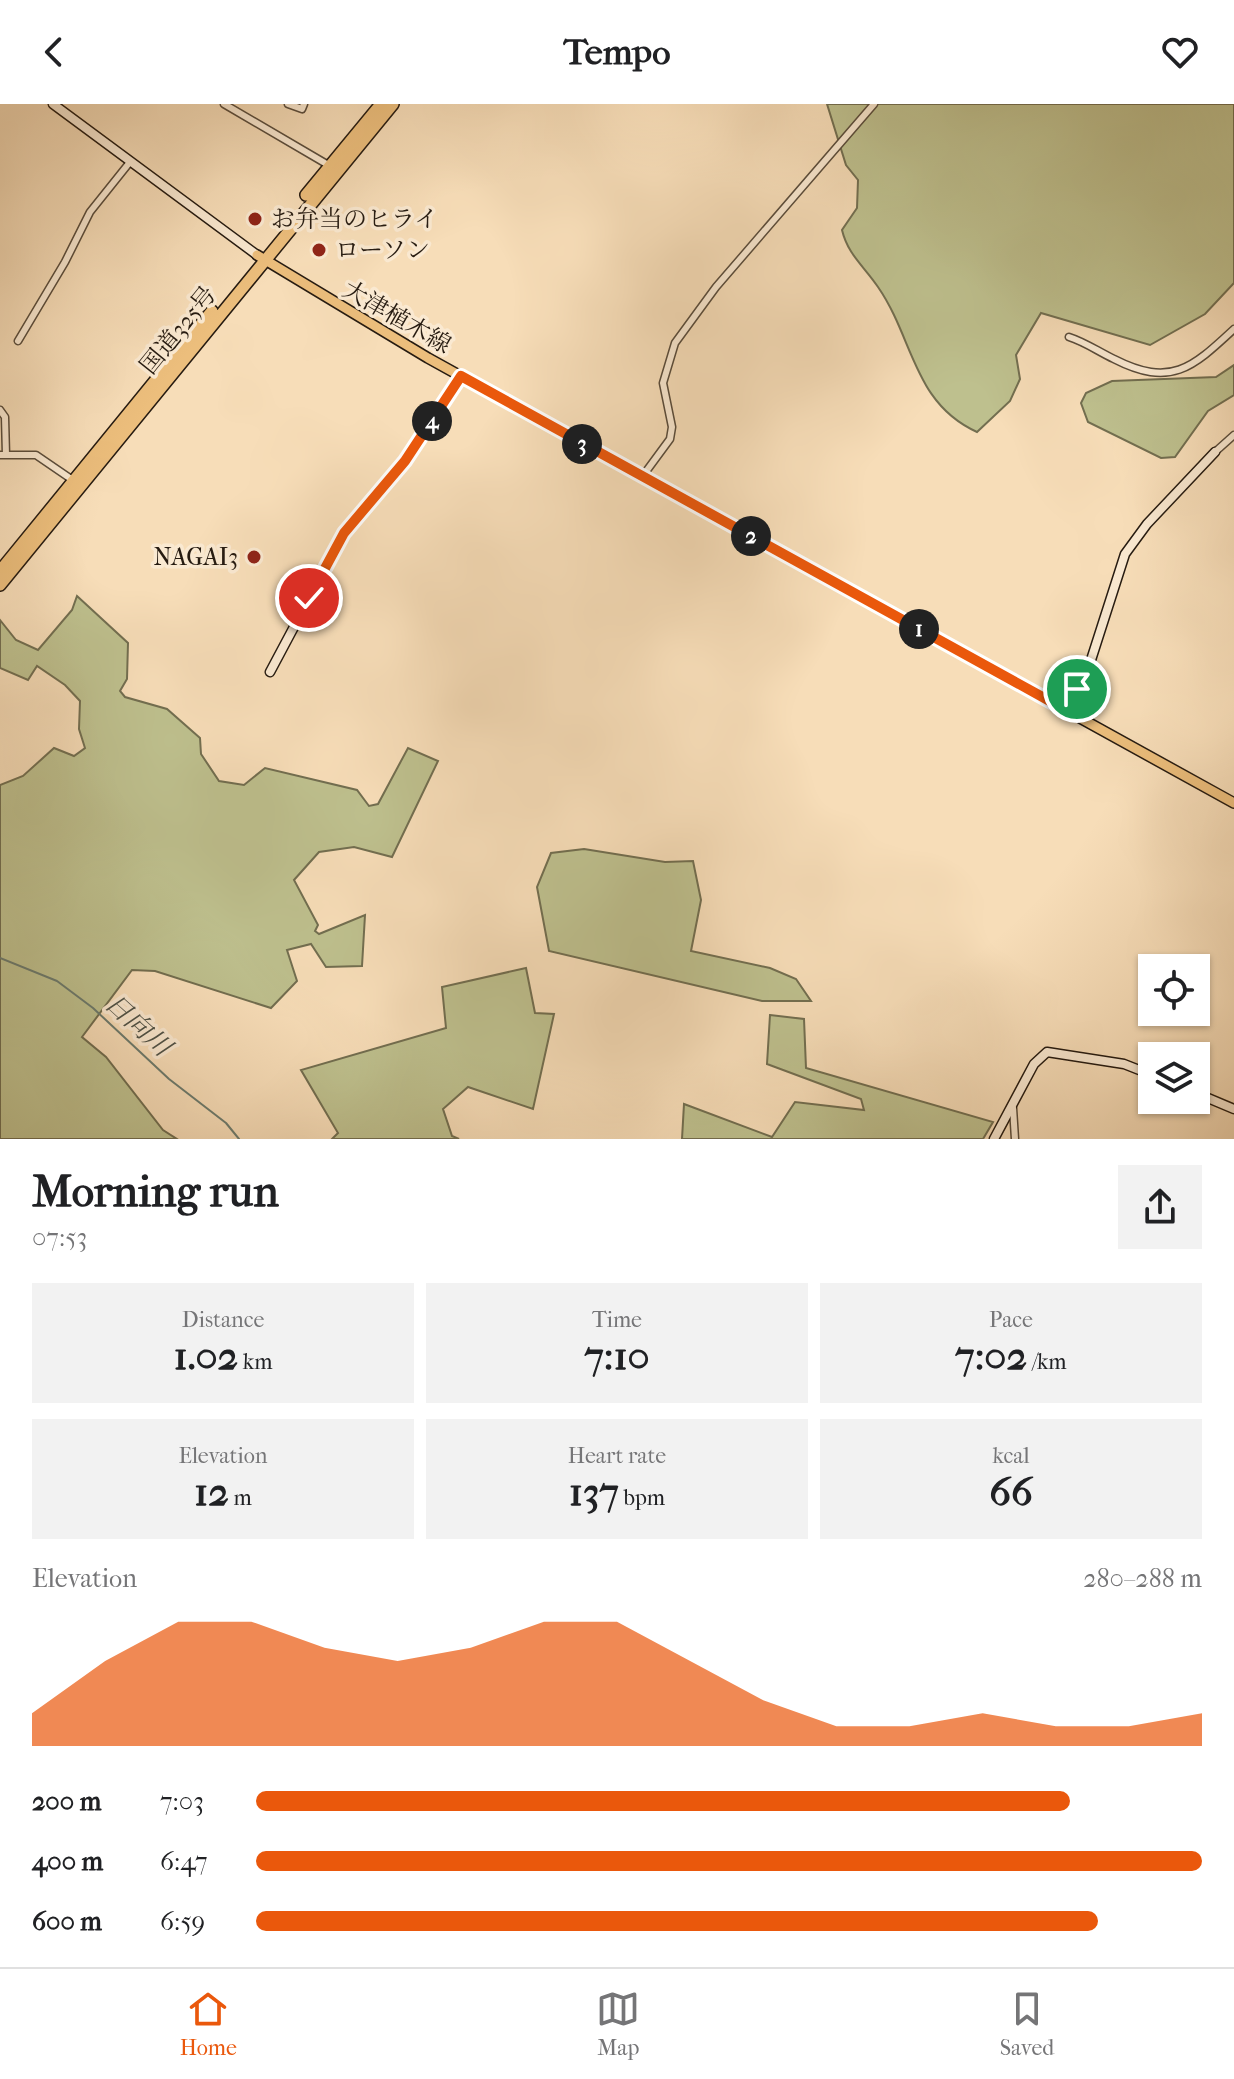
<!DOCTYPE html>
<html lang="en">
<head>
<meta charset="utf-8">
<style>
  :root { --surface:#fff; --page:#f2f2f2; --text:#202124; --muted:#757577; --line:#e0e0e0; --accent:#ea580c }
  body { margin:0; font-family:"IM FELL French Canon","Noto Serif JP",serif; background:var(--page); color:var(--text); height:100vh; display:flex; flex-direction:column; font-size:30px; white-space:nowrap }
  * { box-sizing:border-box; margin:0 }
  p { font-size:26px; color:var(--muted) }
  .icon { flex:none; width:44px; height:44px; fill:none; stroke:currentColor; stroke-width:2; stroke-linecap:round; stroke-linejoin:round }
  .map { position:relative; height:1035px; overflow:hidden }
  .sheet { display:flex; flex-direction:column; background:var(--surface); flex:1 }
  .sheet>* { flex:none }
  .fabs { position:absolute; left:1138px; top:850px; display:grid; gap:16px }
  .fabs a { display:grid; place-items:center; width:72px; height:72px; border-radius:0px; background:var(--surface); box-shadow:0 2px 6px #0004; font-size:40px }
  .pin { position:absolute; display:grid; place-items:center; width:68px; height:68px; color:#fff; margin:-34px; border:4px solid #fff; border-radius:50%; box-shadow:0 2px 8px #0007 }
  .km { position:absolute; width:40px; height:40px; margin:-20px; border-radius:50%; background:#222; color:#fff; font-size:22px; line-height:40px; text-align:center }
  .round { display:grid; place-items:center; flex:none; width:84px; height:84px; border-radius:0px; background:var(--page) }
  .head { display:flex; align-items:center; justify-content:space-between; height:136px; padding:0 32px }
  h1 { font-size:44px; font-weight:800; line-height:60px }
  .metrics { display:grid; grid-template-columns:repeat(3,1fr); gap:12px; height:136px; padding:8px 32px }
  .metrics div { display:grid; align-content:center; border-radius:0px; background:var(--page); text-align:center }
  .metrics b { font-size:40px; font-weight:800 }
  .metrics small { font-size:22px; font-weight:400 }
  .metrics p { font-size:22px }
  .chart { height:224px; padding:16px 32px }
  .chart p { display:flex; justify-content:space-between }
  .chart svg { width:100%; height:144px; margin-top:8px; fill:var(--accent); opacity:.7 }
  ul { padding:0 32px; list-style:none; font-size:26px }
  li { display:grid; grid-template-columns:128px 96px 1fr; align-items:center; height:60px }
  li i { height:20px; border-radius:10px; background:var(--accent) }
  header { display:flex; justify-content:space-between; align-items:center; height:104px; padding:0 32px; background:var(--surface); font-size:36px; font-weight:800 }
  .dock { display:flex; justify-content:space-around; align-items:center; height:112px; border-top:2px solid var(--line); background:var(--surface); font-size:22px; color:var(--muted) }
  .dock a { display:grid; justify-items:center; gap:4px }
  .dock .on { color:var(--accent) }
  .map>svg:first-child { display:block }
  .green { fill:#bec08e; stroke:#726e50; stroke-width:2 }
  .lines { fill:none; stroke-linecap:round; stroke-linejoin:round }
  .stream { stroke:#6d7c6f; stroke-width:2 }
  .street-casing { stroke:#5a4c3b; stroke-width:9 }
  .secondary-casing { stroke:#261b11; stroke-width:11 }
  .primary-casing { stroke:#261b11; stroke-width:12 }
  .highway-casing { stroke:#261b11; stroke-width:14 }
  .street { stroke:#fae9d1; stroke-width:6 }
  .secondary { stroke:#fae9d1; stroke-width:8 }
  .primary { stroke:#ecbe7c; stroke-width:9 }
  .highway { stroke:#ecbe7c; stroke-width:11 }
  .route-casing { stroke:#fff; stroke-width:16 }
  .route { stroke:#ea580c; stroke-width:10 }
  .poi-dot { fill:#8f2418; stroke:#fae9d1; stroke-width:3 }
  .labels { text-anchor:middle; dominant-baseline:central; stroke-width:7; stroke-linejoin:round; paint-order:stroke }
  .poi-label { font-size:24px; fill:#261b11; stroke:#fae9d1; text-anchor:start }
  .street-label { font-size:24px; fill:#261b11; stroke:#fae9d1 }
  .water-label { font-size:26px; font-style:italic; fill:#505348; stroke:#fae9d1 }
</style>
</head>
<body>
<header><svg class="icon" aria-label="back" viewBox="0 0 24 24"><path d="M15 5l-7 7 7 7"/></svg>Tempo<svg class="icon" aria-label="heart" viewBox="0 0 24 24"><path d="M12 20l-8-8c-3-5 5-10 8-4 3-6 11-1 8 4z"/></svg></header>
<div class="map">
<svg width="1234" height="1035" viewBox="0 0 1234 1035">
  <rect width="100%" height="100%" fill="#f7ddb8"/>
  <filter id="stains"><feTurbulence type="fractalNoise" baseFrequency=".0025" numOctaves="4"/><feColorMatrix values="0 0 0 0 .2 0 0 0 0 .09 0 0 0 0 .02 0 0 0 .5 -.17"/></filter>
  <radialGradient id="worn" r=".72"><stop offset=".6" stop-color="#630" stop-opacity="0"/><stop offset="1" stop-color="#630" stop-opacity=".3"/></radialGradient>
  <path class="green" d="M827,0H1234V179L1205,210L1150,241L1041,209L1016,251L1020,275L1010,297L977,328C913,299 914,235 878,183C864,162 848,151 842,126L857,104L858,76L846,61Z
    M1234,261V291L1208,307L1175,353L1161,354L1088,318L1081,299L1086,289L1112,277L1216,273Z
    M77,492L128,539L127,575L120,587L125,593L167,605L200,634L201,650L219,677L244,681L265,664L357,686L369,702L378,700L408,644L438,657L392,753L354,743L319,748L294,776L318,821L315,827L319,830L365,811L362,862L326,863L311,840L287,846L297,877L271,904L155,867L132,866L82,933L106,953L163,1026L177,1035H0V681L23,672L54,644L74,652L85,644L79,625L80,597L65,581L37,562L28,576L0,564V516L16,536L38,546L72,506Z
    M584,745L665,758L693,757L701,796L691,847L770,864L796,875L811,897H762L549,847L537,783L551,749Z
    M526,864L535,909L554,910L533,1005L468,983L443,1005L452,1032L459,1035H332L338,1029L301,966L446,924L442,883Z
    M770,911L804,915L806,964L993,1018L983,1035H682L684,1000L772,1033L795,998L864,1006L861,995L767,960Z"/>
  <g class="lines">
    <path class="stream" d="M0,854L57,877L93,904L169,975L226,1019L239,1035"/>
    <g class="street-casing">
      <path id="street" d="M224,0L330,62
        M288,0L302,5L304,0
        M1069,233C1085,238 1099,248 1114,255C1171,284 1192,264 1234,225
        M18,237L65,158L90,108L130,58
        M0,306L5,313L6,351H0
        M1215,348L1234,331
        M6,351H36L74,377
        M642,373L670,335L672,323L663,279L675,239L716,183L874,0
        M1013,1004L1015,1035"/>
    </g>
    <g class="secondary-casing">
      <path id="secondary" d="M53,0L257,151
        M270,568L344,429L405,357L461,272
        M1066,606L1091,556L1125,450L1147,420L1215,348
        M1196,989L1234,1005
        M994,1035L1034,960L1047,948L1124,960L1152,971"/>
    </g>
    <g class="primary-casing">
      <path id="primary" d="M257,151L428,254L1234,699"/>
    </g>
    <g class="highway-casing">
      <path id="highway" d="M306,91L381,0
        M0,467L212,207
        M0,481L393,0"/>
    </g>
    <use href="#street" class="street"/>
    <use href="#secondary" class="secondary"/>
    <use href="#primary" class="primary"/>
    <use href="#highway" class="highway"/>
  </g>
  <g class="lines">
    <g class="route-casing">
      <path id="route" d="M309,494L344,429L405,357L461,272L1066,606L1077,585"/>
    </g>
    <use href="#route" class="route"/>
  </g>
  <g class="poi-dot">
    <circle cx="255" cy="115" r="8"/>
    <circle cx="319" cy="146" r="8"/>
    <circle cx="254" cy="453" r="8"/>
  </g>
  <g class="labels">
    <g class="poi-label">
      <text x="271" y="115">お弁当のヒライ</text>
      <text x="335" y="146">ローソン</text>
      <text x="238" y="453" text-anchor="end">NAGAI3</text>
    </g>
    <g class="street-label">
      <text transform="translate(397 213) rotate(30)">大津植木線</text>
      <text transform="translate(178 226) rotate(-51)">国道325号</text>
    </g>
    <g class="water-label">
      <text transform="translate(138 921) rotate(42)">日向川</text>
    </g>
  </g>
  <rect width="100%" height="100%" filter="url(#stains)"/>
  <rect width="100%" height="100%" fill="url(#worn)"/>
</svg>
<div class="fabs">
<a><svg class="icon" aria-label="locate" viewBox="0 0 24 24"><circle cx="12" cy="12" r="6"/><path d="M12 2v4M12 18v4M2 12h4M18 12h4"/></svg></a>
<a><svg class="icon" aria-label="layers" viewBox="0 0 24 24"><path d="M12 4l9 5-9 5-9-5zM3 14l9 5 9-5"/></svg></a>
</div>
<div class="pin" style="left:1077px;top:585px;background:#1e9e55"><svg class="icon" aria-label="arrive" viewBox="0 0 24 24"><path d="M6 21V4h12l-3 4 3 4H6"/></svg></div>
<div class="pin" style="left:309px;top:494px;background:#d93025"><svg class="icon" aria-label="check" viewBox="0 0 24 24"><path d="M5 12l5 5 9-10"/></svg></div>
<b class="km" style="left:919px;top:525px">1</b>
<b class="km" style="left:751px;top:432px">2</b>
<b class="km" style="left:582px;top:340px">3</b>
<b class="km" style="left:432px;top:317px">4</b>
</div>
<section class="sheet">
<div class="head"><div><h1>Morning run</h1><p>07:53</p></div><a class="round"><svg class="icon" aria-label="share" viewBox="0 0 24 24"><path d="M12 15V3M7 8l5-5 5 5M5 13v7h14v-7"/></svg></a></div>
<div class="metrics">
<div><p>Distance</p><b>1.02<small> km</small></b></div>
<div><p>Time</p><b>7:10</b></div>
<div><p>Pace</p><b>7:02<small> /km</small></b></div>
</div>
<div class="metrics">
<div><p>Elevation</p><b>12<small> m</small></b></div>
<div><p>Heart rate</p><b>137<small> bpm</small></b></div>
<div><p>kcal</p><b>66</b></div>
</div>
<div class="chart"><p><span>Elevation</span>280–288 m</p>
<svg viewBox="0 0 160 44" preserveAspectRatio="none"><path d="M0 44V34L10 18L20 6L30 6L40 14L50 18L60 14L70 6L80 6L90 18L100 30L110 38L120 38L130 34L140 38L150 38L160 34V44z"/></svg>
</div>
<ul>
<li><b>200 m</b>7:03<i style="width:86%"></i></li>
<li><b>400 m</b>6:47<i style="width:100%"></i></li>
<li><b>600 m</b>6:59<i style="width:89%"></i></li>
</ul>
</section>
<nav class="dock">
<a class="on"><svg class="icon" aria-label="home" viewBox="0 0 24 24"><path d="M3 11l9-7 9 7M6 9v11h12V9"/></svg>Home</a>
<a><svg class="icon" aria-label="map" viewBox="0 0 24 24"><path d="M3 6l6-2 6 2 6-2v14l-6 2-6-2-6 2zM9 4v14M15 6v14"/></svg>Map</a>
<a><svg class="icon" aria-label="saved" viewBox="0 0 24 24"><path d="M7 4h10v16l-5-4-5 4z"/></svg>Saved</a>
</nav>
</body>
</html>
